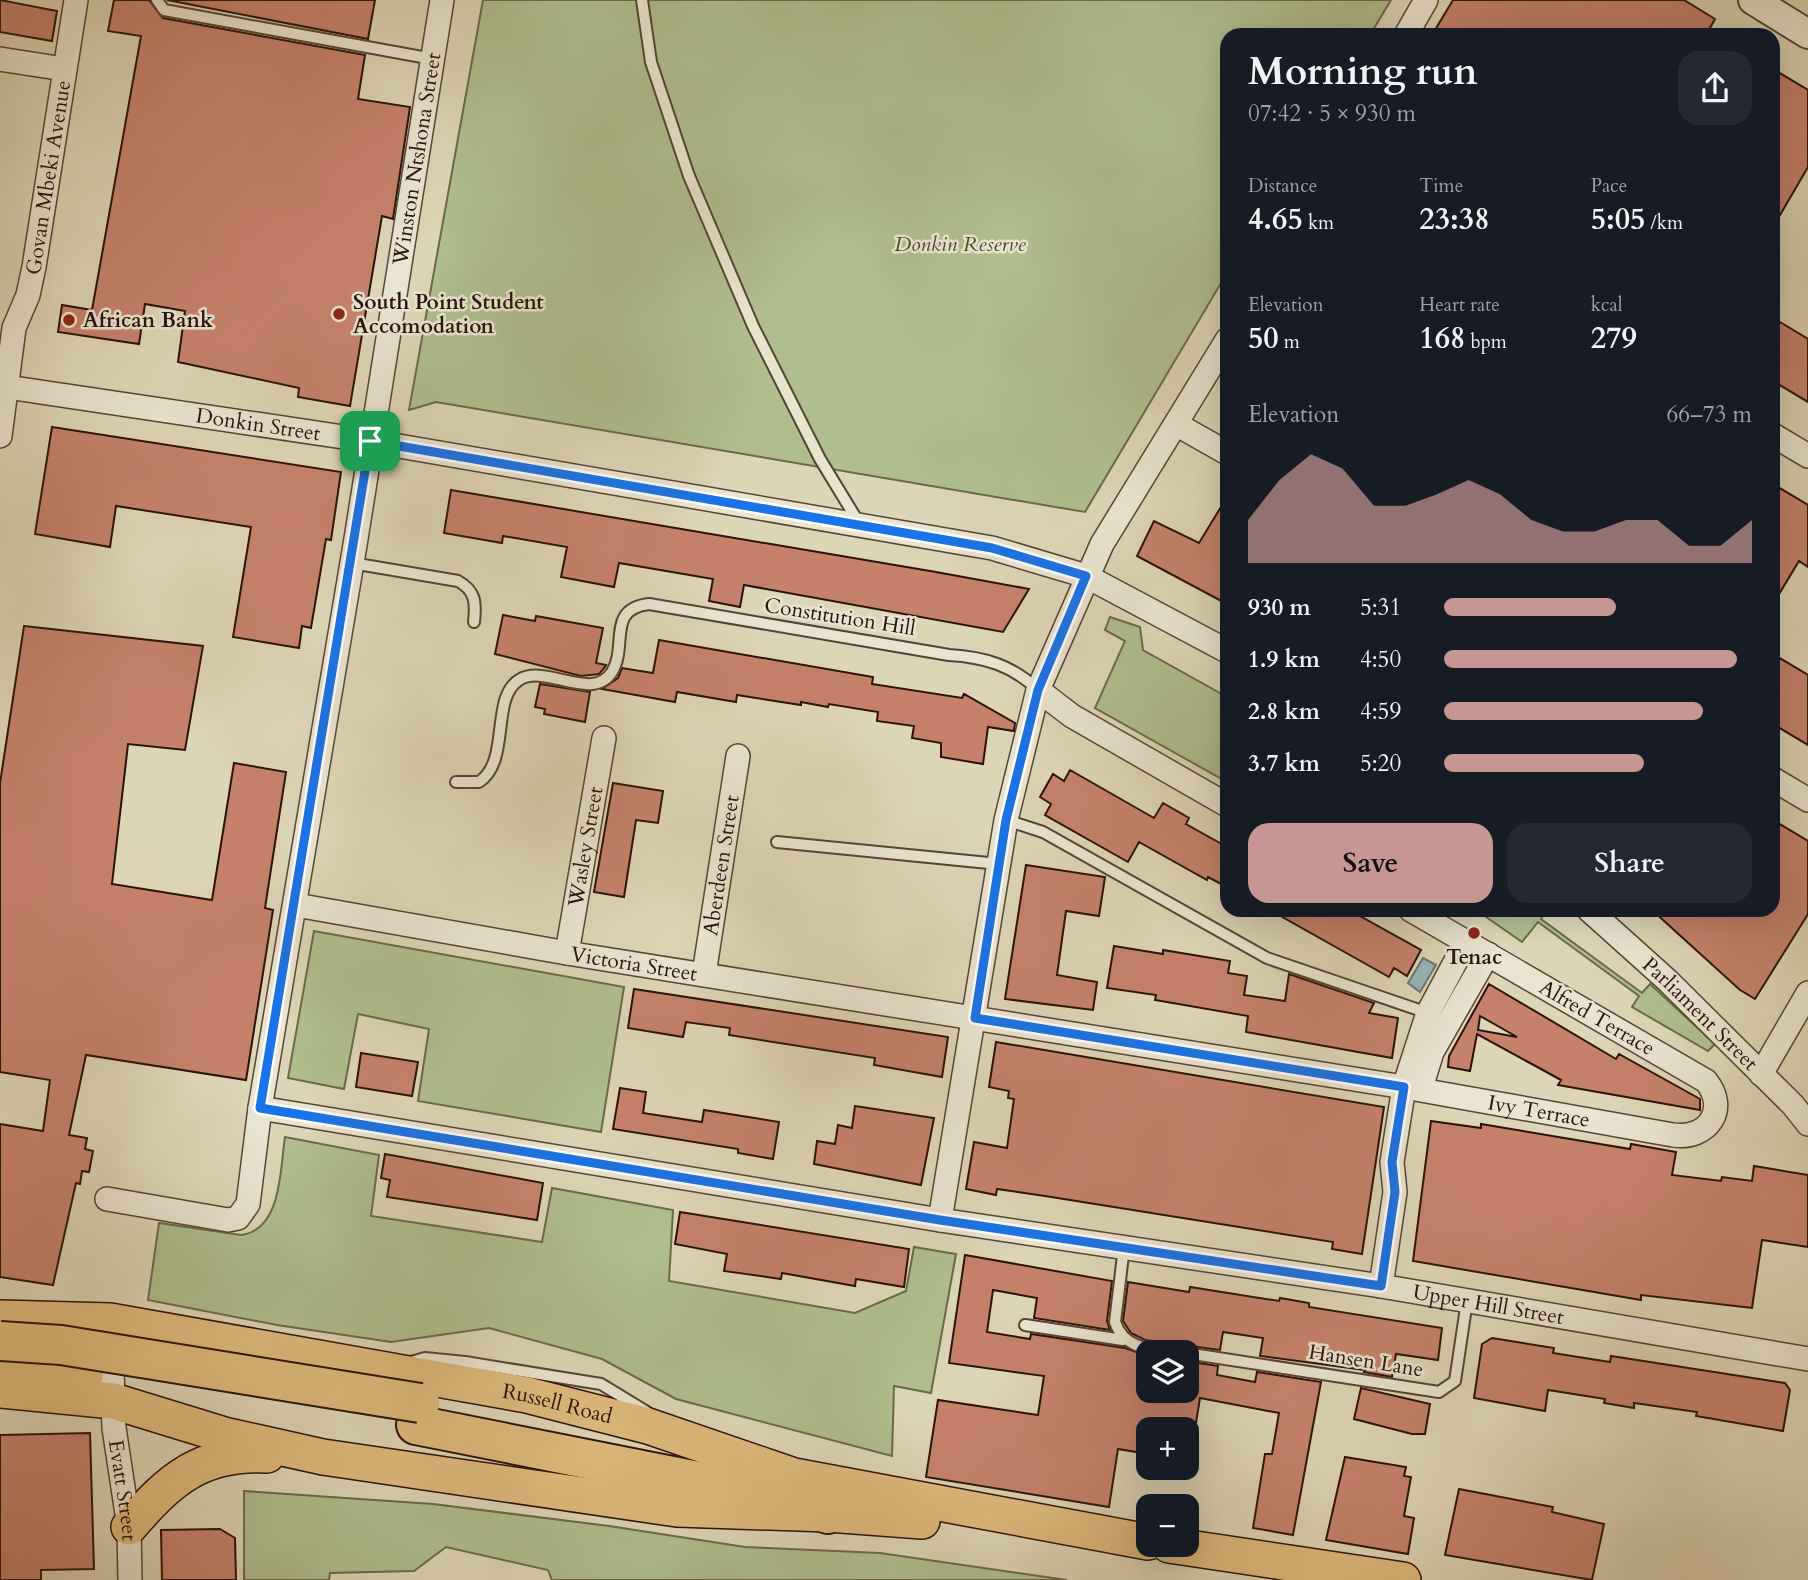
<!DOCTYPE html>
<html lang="en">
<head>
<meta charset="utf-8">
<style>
  :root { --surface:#171b24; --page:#242831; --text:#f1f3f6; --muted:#9ea1a6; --accent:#c59692 }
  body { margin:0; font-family:Cardo,serif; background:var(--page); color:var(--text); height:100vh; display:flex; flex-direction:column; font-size:26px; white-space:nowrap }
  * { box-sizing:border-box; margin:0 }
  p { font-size:23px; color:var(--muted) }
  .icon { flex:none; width:38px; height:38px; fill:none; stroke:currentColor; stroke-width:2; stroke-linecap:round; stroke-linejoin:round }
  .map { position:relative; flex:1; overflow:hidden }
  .side { position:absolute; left:1220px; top:28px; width:560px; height:889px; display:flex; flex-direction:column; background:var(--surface); border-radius:21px; box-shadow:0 7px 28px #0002 }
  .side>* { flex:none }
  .controls { position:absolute; left:1136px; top:1340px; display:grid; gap:14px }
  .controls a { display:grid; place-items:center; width:63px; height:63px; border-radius:14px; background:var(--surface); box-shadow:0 7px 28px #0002; font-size:35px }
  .pin { position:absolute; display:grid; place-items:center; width:60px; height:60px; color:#fff; margin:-30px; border-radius:14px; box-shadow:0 4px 10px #0006 }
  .round { display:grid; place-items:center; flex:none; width:74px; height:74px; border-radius:21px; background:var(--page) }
  .head { display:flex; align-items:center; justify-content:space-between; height:119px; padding:0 28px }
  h1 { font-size:38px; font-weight:700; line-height:52px }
  .figures { display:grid; grid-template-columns:repeat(3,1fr); gap:10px; height:119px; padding:7px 28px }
  .figures div { display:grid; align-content:center }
  .figures b { font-size:30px; font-weight:700 }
  .figures small { font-size:19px; font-weight:400 }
  .figures p { font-size:19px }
  .chart { height:196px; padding:14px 28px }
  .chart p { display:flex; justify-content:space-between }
  .chart svg { width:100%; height:126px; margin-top:7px; fill:var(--accent); opacity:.7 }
  .action { display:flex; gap:14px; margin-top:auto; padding:14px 28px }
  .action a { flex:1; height:80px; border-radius:21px; background:var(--accent); color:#111; font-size:28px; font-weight:700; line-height:80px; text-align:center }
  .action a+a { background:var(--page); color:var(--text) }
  ul { padding:0 28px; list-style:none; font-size:23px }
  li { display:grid; grid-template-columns:112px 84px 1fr; align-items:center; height:52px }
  li i { height:18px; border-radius:9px; background:var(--accent) }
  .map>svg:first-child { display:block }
  .green { fill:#afbd8f; stroke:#6c684c; stroke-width:2 }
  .water { fill:#97b6b9; stroke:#6b7573; stroke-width:2 }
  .building { fill:#c6816d; stroke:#291309; stroke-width:2; fill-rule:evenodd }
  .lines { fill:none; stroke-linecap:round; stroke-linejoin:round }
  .service-casing { stroke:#564434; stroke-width:14 }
  .minor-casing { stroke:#564434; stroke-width:26 }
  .tertiary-casing { stroke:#564434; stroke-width:32 }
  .primary-casing { stroke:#291309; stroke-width:38 }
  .motorway-casing { stroke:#291309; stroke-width:42 }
  .service { stroke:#e9e4d0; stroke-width:10 }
  .minor { stroke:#e9e4d0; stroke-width:23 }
  .tertiary { stroke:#e9e4d0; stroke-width:28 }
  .primary { stroke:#deba7c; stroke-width:35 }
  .motorway { stroke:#deba7c; stroke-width:38 }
  .motorway-bridge-casing { stroke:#291309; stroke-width:42; stroke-linecap:butt }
  .motorway-bridge { stroke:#deba7c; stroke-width:38 }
  .route-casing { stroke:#fff; stroke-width:14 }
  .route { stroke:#1a73e8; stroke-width:9 }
  .poi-dot { fill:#8f2418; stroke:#e9e4d0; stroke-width:2.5 }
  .labels { text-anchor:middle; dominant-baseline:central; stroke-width:5; stroke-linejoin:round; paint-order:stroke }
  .street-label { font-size:21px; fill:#291309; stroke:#e9e4d0 }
  .park-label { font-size:21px; font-style:italic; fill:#514631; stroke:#e9e4d0 }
  .poi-label { font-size:21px; font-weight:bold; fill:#291309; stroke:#e9e4d0; text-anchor:start }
</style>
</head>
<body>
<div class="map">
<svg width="1808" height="1580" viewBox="0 0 1808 1580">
  <rect width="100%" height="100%" fill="#ddd5b7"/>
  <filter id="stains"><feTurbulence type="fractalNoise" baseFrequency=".00286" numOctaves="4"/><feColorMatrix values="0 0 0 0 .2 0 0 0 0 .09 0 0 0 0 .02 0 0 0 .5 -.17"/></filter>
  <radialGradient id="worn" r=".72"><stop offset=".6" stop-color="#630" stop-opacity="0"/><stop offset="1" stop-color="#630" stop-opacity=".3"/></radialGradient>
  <path class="green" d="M483,0H1391L1370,35H1227V273L1085,512L436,402L409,410Z
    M1110,617L1140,627L1143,650L1227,697V782L1095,708L1125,641L1105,630Z
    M1476,910H1547L1541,919L1642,993L1650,984L1715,1044L1708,1051L1632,1007L1639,996L1538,922L1522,942Z
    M314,931L624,987L601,1132L418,1101L429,1029L358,1014L344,1089L288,1078Z
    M285,1137L379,1155L371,1216L542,1242L552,1188L673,1210L669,1281L855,1313L906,1291L914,1247L956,1254L931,1393L894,1386L892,1456L676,1399L602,1359L489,1328L391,1342L277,1325L148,1300L159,1223L241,1235C282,1230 280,1169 285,1137Z
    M244,1491L433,1504L609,1526L745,1547L880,1553L1067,1580H552L548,1570L446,1547L414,1571L330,1573L329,1580H244Z"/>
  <path class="water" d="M1423,958L1436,965L1420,992L1408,983Z"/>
  <path class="building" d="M0,0L57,11L52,41L0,32Z
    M114,0H149L163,18L365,55L358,99L410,107L393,219L382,216L350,406L298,397L299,388L178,362L185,311L145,304L139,344L58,332L62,305L92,310L141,36L108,31Z
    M167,0H375L368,39Z
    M1453,0H1684L1715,19L1706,35H1432Z
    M1773,69L1808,90V167L1773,227Z
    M1780,322L1808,339V402L1773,381V334Z
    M52,427L341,472L331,540L326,539L311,628L302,626L299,648L233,637L251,527L116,506L110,547L35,534Z
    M1773,484L1808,505V567L1799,561L1773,604Z
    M451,490L936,572L1029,589L1003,632L744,585L740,607L709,601L713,579L619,563L614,587L561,577L567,547L503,536L502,543L444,533Z
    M1227,497V604L1137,556L1154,521L1199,543Z
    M503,615L535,621L536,616L603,628L596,663L606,665L605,667L599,674L581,676L495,654Z
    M24,626L203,646L185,750L128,744L112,884L212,900L234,763L286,772L265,908L273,910L246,1080L86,1055L69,1135L87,1138L85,1149L93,1151L89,1172L82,1171L80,1184L76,1183L53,1285L0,1277V1124L43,1131L50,1080L0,1072V783Z
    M659,640L873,677L872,684L962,698L964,694L1015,723L1014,731L988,727L983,764L941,757V743L912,738L914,726L877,721L878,712L829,704L828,707L801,702V705L737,695L736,702L677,692L675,702L602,689L618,678L622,668L653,673Z
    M1773,654L1808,675V745L1773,724Z
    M540,684L590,692L585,722L544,714L545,709L535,707Z
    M1070,770L1154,818L1163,803L1189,818L1186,824L1227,847V887L1208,877L1207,880L1139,842L1128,862L1045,815L1051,804L1040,797L1053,774L1064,781Z
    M613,783L663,791L658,823L636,820L624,897L594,892Z
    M1773,820L1808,841V914L1755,999L1740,990L1652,910H1773Z
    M1026,865L1105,877L1099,916L1066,911L1057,975L1097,982L1093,1010L1005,999Z
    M1270,910H1349L1421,950L1407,976L1394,968L1389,977Z
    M1114,946L1163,954V950L1230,961L1228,973L1247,976L1244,995L1285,1001L1289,974L1374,1003L1369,1013L1398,1018L1392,1058L1246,1032L1248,1016L1155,1000L1156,995L1107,988Z
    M1489,984L1616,1059L1619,1054L1700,1099V1110L1558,1085L1561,1080L1477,1034L1470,1071L1448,1067L1449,1056ZM1480,1016L1517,1037L1478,1030Z
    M634,989L948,1037L942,1077L874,1065L875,1058L729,1035L730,1028L686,1022L683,1037L628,1028Z
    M996,1042L1384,1107L1362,1254L1332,1249L1333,1242L1045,1196L997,1189L996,1195L966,1189L974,1142L1007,1148L1014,1099L1008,1098L1009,1091L989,1087Z
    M361,1053L418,1062L412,1096L356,1087Z
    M620,1088L646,1092L643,1113L702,1122L704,1110L779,1122L773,1159L738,1153V1149L613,1129Z
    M855,1106L934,1118L921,1185L814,1164L817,1141L835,1144L838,1125L852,1128Z
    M1431,1121L1481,1128V1124L1630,1149L1631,1144L1676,1152L1672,1175L1721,1181L1722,1177L1752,1181L1754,1166L1808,1175V1247L1762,1240L1752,1308L1641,1295V1300L1413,1261Z
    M385,1154L543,1183L537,1220L387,1197L390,1180L381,1178Z
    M680,1212L909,1249L904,1287L856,1279L855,1286L782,1273L781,1279L724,1271L727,1254L675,1244Z
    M965,1255L1112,1281L1107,1321L1110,1330L1034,1318L1037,1298L993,1290L987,1332L1030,1339L1031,1334L1125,1348L1148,1356V1391H1186V1361L1218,1366L1217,1375L1255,1382L1257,1372L1321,1382L1293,1535L1253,1528L1265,1454H1272L1279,1413L1200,1398L1190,1460H1186V1430H1148V1454L1118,1449L1109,1507L926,1477L938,1400L1038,1415L1044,1376L949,1363Z
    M1128,1282L1189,1292L1190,1287L1279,1301L1280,1298L1309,1303V1307L1442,1328L1438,1360L1396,1354L1392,1377L1364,1372L1365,1370L1260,1356L1263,1338L1223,1332L1220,1350L1145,1340L1131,1333L1123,1321Z
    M1492,1338L1554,1348L1553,1353L1610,1362L1611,1356L1785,1383L1790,1390L1783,1431L1696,1416L1697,1412L1634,1403V1408L1604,1403L1605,1399L1548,1390L1545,1411L1474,1398L1482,1344Z
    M1361,1388L1430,1404L1425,1434H1412L1354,1419Z
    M90,1433L94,1569L41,1570V1580H0V1435Z
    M1345,1457L1406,1467L1404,1476L1411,1477L1404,1516L1414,1518L1408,1554L1326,1540Z
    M1459,1489L1553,1507L1552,1512L1604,1524L1592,1580L1445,1555Z
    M220,1529L235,1538L236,1580H162L161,1530Z"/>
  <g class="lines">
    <g class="service-casing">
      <path id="service" d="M157,0L164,10L433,59
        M642,0L651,62L689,176L753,326L820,459L859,523
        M352,563L458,581C476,591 476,603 474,622
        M456,782H479C511,761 490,698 519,680C545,663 592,703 612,672C628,646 606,609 649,604L949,655C984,657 1012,665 1038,690
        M1006,820L1043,832L1267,958L1428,1013
        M777,842L999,864
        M1124,1247L1115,1322C1125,1352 1156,1349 1183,1353
        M1025,1325L1123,1340
        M1186,1353L1439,1392L1455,1381L1467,1301
        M411,1362L425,1358L465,1362L601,1384L647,1412"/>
    </g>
    <g class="minor-casing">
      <g id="minor">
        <path d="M1406,35L1426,0"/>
        <path d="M0,59L64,69"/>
        <path id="s1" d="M7,387L370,441L992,548L1086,576L1227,651"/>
        <path d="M1176,424L1227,453"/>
        <path d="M1773,435L1808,456"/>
        <path id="s2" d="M0,436L14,328L28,295L34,267L76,0"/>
        <path d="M1038,690L1072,716L1227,805"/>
        <path d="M1773,779L1808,800"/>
        <path id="s3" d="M296,905L567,953L1404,1087L1673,1135C1708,1140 1729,1109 1706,1081L1411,910"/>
        <path id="s4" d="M1589,910L1668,981L1793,1105L1808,1124"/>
        <path id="s5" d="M567,953L604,738"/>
        <path id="s6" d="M704,974L738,756"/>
        <path d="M1761,1074L1808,993"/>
        <path d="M1424,1078L1432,1052L1488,954"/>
        <path id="s7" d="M260,1108L940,1220L1381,1286L1808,1359"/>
        <path id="s8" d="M107,1199L228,1220L238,1218L248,1204L260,1108L355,545L442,0"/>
        <path d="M940,1220L1006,820L1038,690L1102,544L1227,340"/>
        <path d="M1381,1286L1395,1192L1392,1162L1404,1087L1428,1013L1466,942"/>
        <path id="s9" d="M111,1342L114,1428L129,1527L130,1580"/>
      </g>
    </g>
    <g class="tertiary-casing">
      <path id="tertiary" d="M1753,0L1808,34"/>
    </g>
    <g class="primary-casing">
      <g id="primary">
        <path id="s10" d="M0,1318L110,1321L527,1395L648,1426L794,1476L1148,1542"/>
        <path d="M0,1390L113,1401L224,1435L323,1457L677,1509L828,1514L922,1521"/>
        <path d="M129,1527C170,1479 201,1452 267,1455"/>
        <path d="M1169,1545L1403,1580"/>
      </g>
    </g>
    <g class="motorway-casing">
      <path id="motorway" d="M0,1362L84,1373
        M416,1425L763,1494L828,1514"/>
    </g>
    <use href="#service" class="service"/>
    <use href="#minor" class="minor"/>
    <use href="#tertiary" class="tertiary"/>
    <use href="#primary" class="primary"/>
    <use href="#motorway" class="motorway"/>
    <g class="motorway-bridge-casing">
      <path id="motorway-bridge" d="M0,1341L61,1345L420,1403"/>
    </g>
    <use href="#motorway-bridge" class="motorway-bridge"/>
  </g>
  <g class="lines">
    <g class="route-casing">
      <path id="route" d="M370,441L992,548L1086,576L1038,690L1006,820L975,1018L1404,1087L1392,1162L1395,1192L1381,1286L940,1220L260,1108Z"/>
    </g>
    <use href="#route" class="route"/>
  </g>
  <g class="poi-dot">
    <circle cx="339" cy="314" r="7"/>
    <circle cx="69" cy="320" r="7"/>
    <circle cx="1474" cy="933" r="7"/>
  </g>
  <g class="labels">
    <g class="street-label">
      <text stroke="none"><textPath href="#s8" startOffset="1209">Winston Ntshona Street</textPath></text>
      <text stroke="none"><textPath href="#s2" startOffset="264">Govan Mbeki Avenue</textPath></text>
      <text stroke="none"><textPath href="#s1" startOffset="254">Donkin Street</textPath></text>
      <text transform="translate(840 617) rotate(9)">Constitution Hill</text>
      <text stroke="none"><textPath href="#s5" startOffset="108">Wasley Street</textPath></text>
      <text stroke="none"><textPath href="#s6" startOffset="110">Aberdeen Street</textPath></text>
      <text stroke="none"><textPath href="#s3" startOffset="343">Victoria Street</textPath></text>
      <text stroke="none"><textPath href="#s4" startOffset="152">Parliament Street</textPath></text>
      <text transform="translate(1597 1018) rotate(30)">Alfred Terrace</text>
      <text stroke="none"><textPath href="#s3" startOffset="1260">Ivy Terrace</textPath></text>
      <text stroke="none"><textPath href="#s7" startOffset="1244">Upper Hill Street</textPath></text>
      <text transform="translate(1366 1361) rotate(9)">Hansen Lane</text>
      <text stroke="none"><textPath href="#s10" startOffset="565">Russell Road</textPath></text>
      <text stroke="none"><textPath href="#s9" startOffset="149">Evatt Street</textPath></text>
    </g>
    <g class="park-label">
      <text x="960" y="244">Donkin Reserve</text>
    </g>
    <g class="poi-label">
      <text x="353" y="302">South Point Student<tspan x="353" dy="24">Accomodation</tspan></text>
      <text x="83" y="320">African Bank</text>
      <text x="1474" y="957" text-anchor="middle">Tenac</text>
    </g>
  </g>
  <rect width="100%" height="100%" filter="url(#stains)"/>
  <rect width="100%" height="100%" fill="url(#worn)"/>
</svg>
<div class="controls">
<a><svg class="icon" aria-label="layers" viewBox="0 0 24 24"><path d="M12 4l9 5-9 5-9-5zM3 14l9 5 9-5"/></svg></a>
<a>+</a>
<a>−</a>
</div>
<div class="pin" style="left:370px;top:441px;background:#1e9e55"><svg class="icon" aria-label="arrive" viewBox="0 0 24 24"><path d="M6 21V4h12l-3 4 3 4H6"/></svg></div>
<section class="side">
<div class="head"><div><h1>Morning run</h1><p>07:42 · 5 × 930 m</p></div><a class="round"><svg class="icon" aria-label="share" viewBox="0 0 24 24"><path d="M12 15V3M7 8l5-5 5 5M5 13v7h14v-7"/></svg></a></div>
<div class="figures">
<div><p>Distance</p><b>4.65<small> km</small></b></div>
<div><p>Time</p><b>23:38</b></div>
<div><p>Pace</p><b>5:05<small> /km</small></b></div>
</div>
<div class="figures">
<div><p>Elevation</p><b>50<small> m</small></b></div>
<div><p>Heart rate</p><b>168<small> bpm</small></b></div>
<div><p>kcal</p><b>279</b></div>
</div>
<div class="chart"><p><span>Elevation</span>66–73 m</p>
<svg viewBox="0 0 160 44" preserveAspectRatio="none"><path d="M0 44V29L10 15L20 6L30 11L40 24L50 24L60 20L70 15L80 20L90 29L100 33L110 33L120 29L130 29L140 38L150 38L160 29V44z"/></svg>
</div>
<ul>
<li><b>930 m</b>5:31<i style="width:56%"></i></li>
<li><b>1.9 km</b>4:50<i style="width:95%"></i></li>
<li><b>2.8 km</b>4:59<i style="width:84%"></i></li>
<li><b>3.7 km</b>5:20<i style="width:65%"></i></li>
</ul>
<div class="action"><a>Save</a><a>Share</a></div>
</section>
</div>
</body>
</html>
